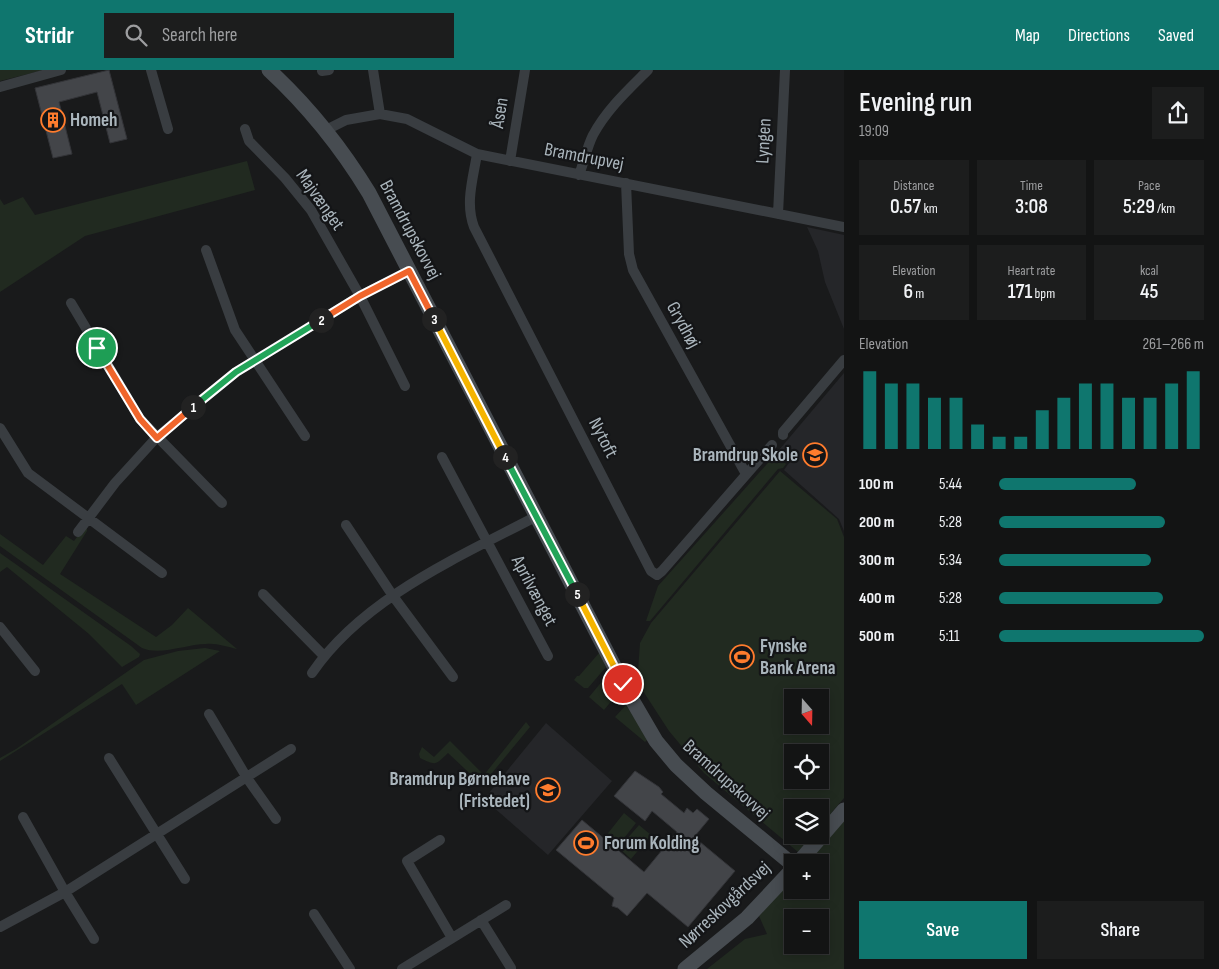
<!DOCTYPE html>
<html lang="en">
<head>
<meta charset="utf-8">
<style>
  :root { --surface:#131414; --page:#1c1d1d; --text:#f1f3f6; --muted:#9d9ea0; --line:#323334; --accent:#0f766e }
  body { margin:0; font-family:"Sofia Sans Condensed",sans-serif; background:var(--page); color:var(--text); height:100vh; display:flex; flex-direction:column; font-size:19px; white-space:nowrap }
  * { box-sizing:border-box; margin:0 }
  p { font-size:16px; color:var(--muted) }
  .icon { flex:none; width:28px; height:28px; fill:none; stroke:currentColor; stroke-width:2; stroke-linecap:round; stroke-linejoin:round }
  .map { position:relative; flex:1; overflow:hidden }
  .sheet { display:flex; flex-direction:column; background:var(--surface); width:375px }
  .sheet>* { flex:none }
  .needle { width:32px; rotate:160deg }
  .controls { position:absolute; left:784px; top:619px; display:grid; gap:10px }
  .controls a { display:grid; place-items:center; width:45px; height:45px; border-radius:0px; background:var(--surface); box-shadow:0 2px 12px #0003,0 0 0 1px var(--line); font-size:25px }
  .pin { position:absolute; display:grid; place-items:center; width:42px; height:42px; color:#fff; margin:-21px; border:2px solid #fff; border-radius:50%; box-shadow:0 1px 5px #0007 }
  .km { position:absolute; width:25px; height:25px; margin:-12px; border-radius:50%; background:#222; color:#fff; font-size:14px; line-height:25px; text-align:center }
  .round { display:grid; place-items:center; flex:none; width:52px; height:52px; border-radius:0px; background:var(--page) }
  .summary { display:flex; align-items:center; justify-content:space-between; height:85px; padding:0 15px }
  h1 { font-size:28px; font-weight:600; line-height:38px }
  .figures { display:grid; grid-template-columns:repeat(3,1fr); gap:8px; height:85px; padding:5px 15px }
  .figures div { display:grid; align-content:center; border-radius:0px; background:var(--page); text-align:center }
  .figures b { font-size:21px; font-weight:600 }
  .figures small { font-size:14px; font-weight:400 }
  .figures p { font-size:14px }
  .chart { height:140px; padding:10px 15px }
  .chart p { display:flex; justify-content:space-between }
  .chart svg { width:100%; height:90px; margin-top:5px; stroke:var(--accent); stroke-width:6 }
  .primary-button { display:flex; gap:10px; margin-top:auto; padding:10px 15px }
  .primary-button a { flex:1; height:58px; border-radius:0px; background:var(--accent); color:#fff; font-size:20px; font-weight:600; line-height:58px; text-align:center }
  .primary-button a+a { background:var(--page); color:var(--text) }
  ul { padding:0 15px; list-style:none; font-size:16px }
  li { display:grid; grid-template-columns:80px 60px 1fr; align-items:center; height:38px }
  li i { height:12px; border-radius:6px; background:var(--accent) }
  header { display:flex; align-items:center; gap:30px; box-sizing:border-box; height:70px; padding:0 25px; background:var(--accent); color:#fff }
  header strong { font-size:24px }
  nav { display:flex; gap:28px; margin-inline-start:auto; font-size:18px }
  .search { width:350px; height:45px; background:var(--page); display:flex; align-items:center; gap:12px; box-sizing:border-box; padding:0 18px; border-radius:0px; color:var(--muted); font-size:19px }
  main { display:flex; flex:1; min-height:0 }
  .map>svg:first-child { display:block }
  .built { fill:#252629 }
  .green { fill:#212a20; fill-rule:evenodd }
  .building { fill:#434549; stroke:#333438 }
  .lines { fill:none; stroke-linecap:round; stroke-linejoin:round }
  .street { stroke:#393d41; stroke-width:10 }
  .secondary { stroke:#474c51; stroke-width:15 }
  .split-1-casing { stroke:#fff; stroke-width:10 }
  .split-2-casing { stroke:#fff; stroke-width:10 }
  .split-3-casing { stroke:#fff; stroke-width:10 }
  .split-4-casing { stroke:#fff; stroke-width:10 }
  .split-5-casing { stroke:#fff; stroke-width:10 }
  .split-6-casing { stroke:#fff; stroke-width:10 }
  .split-1 { stroke:#f0652b; stroke-width:6 }
  .split-2 { stroke:#22a559; stroke-width:6 }
  .split-3 { stroke:#f0652b; stroke-width:6 }
  .split-4 { stroke:#f5b400; stroke-width:6 }
  .split-5 { stroke:#22a559; stroke-width:6 }
  .split-6 { stroke:#f5b400; stroke-width:6 }
  .labels { text-anchor:middle; dominant-baseline:central; stroke-width:4.5; stroke-linejoin:round; paint-order:stroke }
  .street-label { font-size:19px; fill:#aab5bc; stroke:#141517 }
  .poi-label { font-size:19px; font-weight:bold; fill:#aab5bc; stroke:#141517; text-anchor:start }
</style>
</head>
<body>
<header>
<strong>Stridr</strong>
<div class="search"><svg class="icon" aria-label="search" viewBox="0 0 24 24"><circle cx="10" cy="10" r="6"/><path d="M15 15l6 6"/></svg>Search here</div>
<nav><a>Map</a><a>Directions</a><a>Saved</a></nav>
</header>
<main>
<div class="map">
<svg width="844" height="899" viewBox="0 0 844 899">
  <rect width="100%" height="100%" fill="#191a1b"/>
  <path class="built" d="M807,157L844,165V259L825,212L818,181Z
    M844,303V461L839,449L784,400L791,390L779,380Z
    M546,653L612,711L548,785L484,729Z"/>
  <path class="green" d="M0,0H44L0,11Z
    M247,91L255,120L85,166L0,222V129L4,135L23,127L35,145Z
    M775,385L786,394L783,398L778,399L650,551H646L658,516Z
    M780,401L837,449L844,467V728L820,756V738H792V765H812L798,782L704,703L669,661L643,621L638,601L640,573L651,553ZM792,628H820V655H792ZM792,682H820V710H792Z
    M87,454V461L60,504L156,567L172,555L188,538L237,579C227,577 217,573 206,574C186,574 161,586 142,578L0,476V464L43,495L66,466L74,471Z
    M0,483L131,576L140,584L139,587L122,597L89,564L7,497L0,502Z
    M205,578L220,581L136,635L122,614L0,691V688L16,679L144,590L178,581Z
    M599,583L606,597L588,618H584L574,610L577,606H579Z
    M609,603L619,622L604,640L589,627Z
    M626,635L648,669L645,672L615,647Z
    M526,652L530,657L482,715L448,683C435,695 437,696 420,688L419,684L422,677L434,687L450,671L484,705Z
    M624,743L636,753L617,777L605,767Z
    M844,749V899H707L745,869L767,864L759,846L792,808V820H820V792H806ZM792,848H820V875H792Z
    M639,755L651,765L631,789L619,778Z"/>
  <path class="building" d="M109,0L127,69L110,73L97,22L59,32L72,84L53,88L35,18Z
    M635,701L659,717L663,722L661,724L684,743L687,738L693,743L697,739L709,749L694,767L735,801L688,857L647,823L627,846L618,838L612,836L614,828L556,780L582,750L644,802L677,762L652,741L645,751L614,726Z"/>
  <g class="lines">
    <path class="street" d="M151,0L168,59
      M373,0L380,44
      M322,1L329,0
      M0,17L61,0
      M245,59L249,71L285,108L311,140L360,226L405,316
      M326,60L346,50L380,44L407,49L477,84L844,157
      M477,84C473,109 465,133 474,157L651,501L657,505L662,501L772,375
      M510,91L525,0
      M579,105C584,92 587,77 593,65C607,39 628,20 648,0
      M626,113L629,184L633,200L746,404
      M778,144L785,0
      M206,180L235,260L305,366
      M71,233L140,349L222,433
      M0,358L28,403L162,503
      M783,365V362L844,290
      M442,387L548,586
      M346,455L393,526L453,607
      M78,462L115,413L157,367L236,302L360,226L409,201
      M263,524L324,586
      M0,557L35,601
      M312,603C363,528 459,487 537,446
      M209,644L247,708L276,749
      M109,688L185,809
      M23,747L65,822L94,869
      M440,770L407,791L452,868
      M314,844L350,899
      M481,850L511,898
      M0,857L65,822L291,679
      M402,899L506,835"/>
    <path class="secondary" d="M269,0C309,37 341,77 369,123L628,623L656,671L676,695L706,723L792,794
      M799,792L844,740
      M685,899L747,848L792,800"/>
  </g>
  <g class="lines">
    <g class="split-1-casing">
      <path id="split-1" d="M97,278L140,349L157,368L193,337"/>
    </g>
    <g class="split-2-casing">
      <path id="split-2" d="M193,337L236,302L321,250"/>
    </g>
    <g class="split-3-casing">
      <path id="split-3" d="M321,250L360,226L409,201L434,249"/>
    </g>
    <g class="split-4-casing">
      <path id="split-4" d="M434,249L505,387"/>
    </g>
    <g class="split-5-casing">
      <path id="split-5" d="M505,387L577,524"/>
    </g>
    <g class="split-6-casing">
      <path id="split-6" d="M577,524L623,614"/>
    </g>
    <use href="#split-1" class="split-1"/>
    <use href="#split-2" class="split-2"/>
    <use href="#split-3" class="split-3"/>
    <use href="#split-4" class="split-4"/>
    <use href="#split-5" class="split-5"/>
    <use href="#split-6" class="split-6"/>
  </g>
  <defs>
    <g id="building-ring" transform="scale(1.25)"><circle r="9.5" fill="#141517" stroke="#ff7c2d" stroke-width="1.5"/><path d="M-4-6H4V6H1V3H-1V6H-4ZM-2.5-4.3h1.7v1.8h-1.7ZM.8-4.3h1.7v1.8H.8ZM-2.5-1h1.7V.8h-1.7ZM.8-1h1.7V.8H.8Z" fill="#ff7c2d"/></g>
    <g id="school-ring" transform="scale(1.25)"><circle r="9.5" fill="#141517" stroke="#ff7c2d" stroke-width="1.5"/><path d="M0-5L7-2L0 1L-7-2ZM-4 1L0 2.5L4 1V4Q0 6-4 4Z" fill="#ff7c2d"/></g>
    <g id="stadium-ring" transform="scale(1.25)"><circle r="9.5" fill="#141517" stroke="#ff7c2d" stroke-width="1.5"/><path d="M0-5a6.5 5 0 1 0 0 10a6.5 5 0 1 0 0-10ZM-3.5-1.8h7v3.6h-7Z" fill="#ff7c2d"/></g>
  </defs>
  <g fill-rule="evenodd">
    <use href="#building-ring" x="53" y="50"/>
    <use href="#school-ring" x="815" y="385"/>
    <use href="#stadium-ring" x="742" y="587"/>
    <use href="#school-ring" x="548" y="720"/>
    <use href="#stadium-ring" x="586" y="773"/>
  </g>
  <g class="labels">
    <g class="street-label">
      <text transform="translate(500 43) rotate(-81)">Åsen</text>
      <text transform="translate(764 71) rotate(-87)">Lyngen</text>
      <text transform="translate(584 87) rotate(11)">Bramdrupvej</text>
      <text transform="translate(320 130) rotate(55)">Majvænget</text>
      <text transform="translate(410 160) rotate(62)">Bramdrupskovvej</text>
      <text transform="translate(683 255) rotate(61)">Grydhøj</text>
      <text transform="translate(603 368) rotate(63)">Nytoft</text>
      <text transform="translate(534 521) rotate(62)">Aprilvænget</text>
      <text transform="translate(726 710) rotate(42)">Bramdrupskovvej</text>
      <text transform="translate(725 835) rotate(-43)">Nørreskovgårdsvej</text>
    </g>
    <g class="poi-label">
      <text x="70" y="50">Homeh</text>
      <text x="798" y="385" text-anchor="end">Bramdrup Skole</text>
      <text x="760" y="576">Fynske<tspan x="760" dy="22">Bank Arena</tspan></text>
      <text x="530" y="709" text-anchor="end">Bramdrup Børnehave<tspan x="530" dy="22">(Fristedet)</tspan></text>
      <text x="604" y="773">Forum Kolding</text>
    </g>
  </g>
</svg>
<div class="controls">
<a><svg class="needle" viewBox="-14 -14 28 28"><path d="M0-13l5 13h-10z" fill="#e53935"/><path d="M0 13l5-13h-10z" fill="#9d9ea0"/></svg></a>
<a><svg class="icon" aria-label="locate" viewBox="0 0 24 24"><circle cx="12" cy="12" r="6"/><path d="M12 2v4M12 18v4M2 12h4M18 12h4"/></svg></a>
<a><svg class="icon" aria-label="layers" viewBox="0 0 24 24"><path d="M12 4l9 5-9 5-9-5zM3 14l9 5 9-5"/></svg></a>
<a>+</a>
<a>−</a>
</div>
<div class="pin" style="left:97px;top:278px;background:#1e9e55"><svg class="icon" aria-label="arrive" viewBox="0 0 24 24"><path d="M6 21V4h12l-3 4 3 4H6"/></svg></div>
<div class="pin" style="left:623px;top:614px;background:#d93025"><svg class="icon" aria-label="check" viewBox="0 0 24 24"><path d="M5 12l5 5 9-10"/></svg></div>
<b class="km" style="left:193px;top:337px">1</b>
<b class="km" style="left:321px;top:250px">2</b>
<b class="km" style="left:434px;top:249px">3</b>
<b class="km" style="left:505px;top:387px">4</b>
<b class="km" style="left:577px;top:524px">5</b>
</div>
<section class="sheet">
<div class="summary"><div><h1>Evening run</h1><p>19:09</p></div><a class="round"><svg class="icon" aria-label="share" viewBox="0 0 24 24"><path d="M12 15V3M7 8l5-5 5 5M5 13v7h14v-7"/></svg></a></div>
<div class="figures">
<div><p>Distance</p><b>0.57<small> km</small></b></div>
<div><p>Time</p><b>3:08</b></div>
<div><p>Pace</p><b>5:29<small> /km</small></b></div>
</div>
<div class="figures">
<div><p>Elevation</p><b>6<small> m</small></b></div>
<div><p>Heart rate</p><b>171<small> bpm</small></b></div>
<div><p>kcal</p><b>45</b></div>
</div>
<div class="chart"><p><span>Elevation</span>261–266 m</p>
<svg viewBox="0 0 160 44" preserveAspectRatio="none"><path d="M5 44V6M15 44V12M25 44V12M35 44V19M45 44V19M55 44V32M65 44V38M75 44V38M85 44V25M95 44V19M105 44V12M115 44V12M125 44V19M135 44V19M145 44V12M155 44V6"/></svg>
</div>
<ul>
<li><b>100 m</b>5:44<i style="width:67%"></i></li>
<li><b>200 m</b>5:28<i style="width:81%"></i></li>
<li><b>300 m</b>5:34<i style="width:74%"></i></li>
<li><b>400 m</b>5:28<i style="width:80%"></i></li>
<li><b>500 m</b>5:11<i style="width:100%"></i></li>
</ul>
<div class="primary-button"><a>Save</a><a>Share</a></div>
</section>
</main>
</body>
</html>
